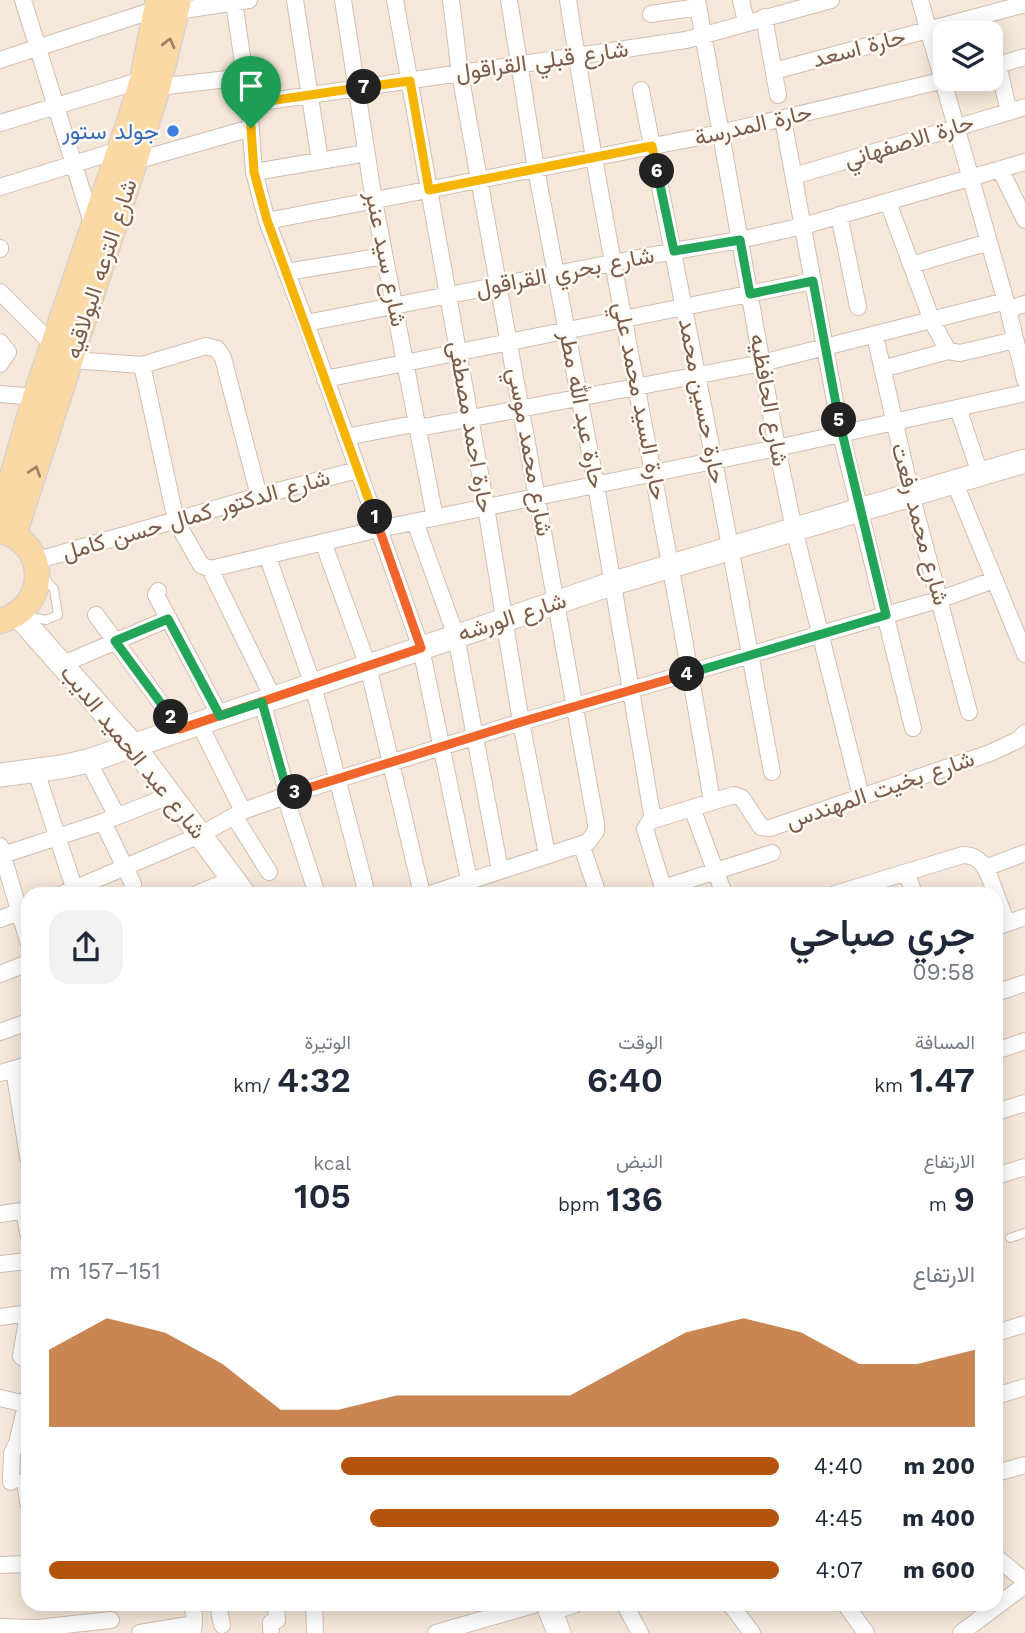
<!DOCTYPE html>
<html lang="ar">
<head>
<meta charset="utf-8">
<style>
  :root { --surface:#fff; --page:#f2f2f3; --text:#1f2937; --muted:#747a83; --accent:#b45309 }
  body { margin:0; font-family:"Work Sans",Vazirmatn,sans-serif; background:var(--page); color:var(--text); direction:rtl; height:100vh; display:flex; flex-direction:column; font-size:26px; white-space:nowrap }
  * { box-sizing:border-box; margin:0 }
  p { font-size:23px; color:var(--muted) }
  .icon { flex:none; width:38px; height:38px; fill:none; stroke:currentColor; stroke-width:2; stroke-linecap:round; stroke-linejoin:round }
  .map { position:relative; flex:1; overflow:hidden; direction:ltr }
  .sheet { position:absolute; left:21px; top:887px; width:982px; height:724px; display:flex; flex-direction:column; background:var(--surface); border-radius:21px; box-shadow:0 4px 18px #0003; direction:rtl }
  .sheet>* { flex:none }
  .buttons { position:absolute; left:933px; top:21px; display:grid; gap:14px }
  .buttons a { display:grid; place-items:center; width:70px; height:70px; border-radius:14px; background:var(--surface); box-shadow:0 4px 18px #0003; font-size:35px }
  .pin { position:absolute; display:grid; place-items:center; width:60px; height:60px; color:#fff; margin:-72px -30px; border-radius:50% 50% 50% 0; rotate:-45deg; box-shadow:0 0 7px #0007 }
  .pin .icon { rotate:45deg }
  .km { position:absolute; width:35px; height:35px; margin:-18px; border-radius:50%; background:#222; color:#fff; font-size:19px; line-height:35px; text-align:center }
  .round { display:grid; place-items:center; flex:none; width:74px; height:74px; border-radius:21px; background:var(--page) }
  .headline { display:flex; align-items:center; justify-content:space-between; height:119px; padding:0 28px }
  h1 { font-size:38px; font-weight:600; line-height:52px }
  .stats { display:grid; grid-template-columns:repeat(3,1fr); gap:10px; height:119px; padding:7px 28px }
  .stats div { display:grid; align-content:center }
  .stats b { font-size:35px; font-weight:600 }
  .stats small { font-size:19px; font-weight:400 }
  .stats p { font-size:19px }
  .chart { height:196px; padding:14px 28px }
  .chart p { display:flex; justify-content:space-between }
  .chart svg { width:100%; height:126px; margin-top:7px; fill:var(--accent); opacity:.7 }
  ul { padding:0 28px; list-style:none; font-size:23px }
  li { display:grid; grid-template-columns:112px 84px 1fr; align-items:center; height:52px }
  li i { height:18px; border-radius:9px; background:var(--accent) }
  .map>svg:first-child { display:block }
  .residential { fill:#f5e8da; fill-rule:evenodd }
  .lines { fill:none; stroke-linecap:round; stroke-linejoin:round }
  .lane-casing { stroke:#d1beb0; stroke-width:10 }
  .street-casing { stroke:#d1beb0; stroke-width:18 }
  .secondary-casing { stroke:#d6c0b0; stroke-width:25 }
  .primary-casing { stroke:#dad1cd; stroke-width:27 }
  .lane { stroke:#fff; stroke-width:8 }
  .street { stroke:#fff; stroke-width:16 }
  .secondary { stroke:#fff; stroke-width:23 }
  .primary { stroke:#fbd9a5; stroke-width:24 }
  .oneway { stroke:#a18267 }
  .split-1-casing { stroke:#fff; stroke-width:14 }
  .split-2-casing { stroke:#fff; stroke-width:14 }
  .split-3-casing { stroke:#fff; stroke-width:14 }
  .split-4-casing { stroke:#fff; stroke-width:14 }
  .split-5-casing { stroke:#fff; stroke-width:14 }
  .split-6-casing { stroke:#fff; stroke-width:14 }
  .split-7-casing { stroke:#fff; stroke-width:14 }
  .split-8-casing { stroke:#fff; stroke-width:14 }
  .split-1 { stroke:#f5b400; stroke-width:9 }
  .split-2 { stroke:#f0652b; stroke-width:9 }
  .split-3 { stroke:#22a559; stroke-width:9 }
  .split-4 { stroke:#f0652b; stroke-width:9 }
  .split-5 { stroke:#22a559; stroke-width:9 }
  .split-6 { stroke:#22a559; stroke-width:9 }
  .split-7 { stroke:#f5b400; stroke-width:9 }
  .split-8 { stroke:#f5b400; stroke-width:9 }
  .shop-dot { fill:#3f7fe0; stroke:#fffaf3; stroke-width:2.5 }
  .labels { text-anchor:middle; dominant-baseline:central; stroke-width:5; stroke-linejoin:round; paint-order:stroke }
  .street-label { font-size:23px; fill:#7a5c4d; stroke:#fffaf3 }
  .shop-label { font-size:23px; fill:#366cbe; stroke:#fffaf3; text-anchor:end }
</style>
</head>
<body>
<div class="map">
<svg width="1025" height="1633" viewBox="0 0 1025 1633">
  <rect width="100%" height="100%" fill="#fdf6ec"/>
  <path class="residential" d="M0,0H1025V1633H0ZM945,33H990V79H945ZM28,894H996V1605H28Z"/>
  <g class="lines">
    <g class="lane-casing">
      <path id="lane" d="M26,616L46,620L58,615L54,589L42,576
        M1010,1238L1025,1233"/>
    </g>
    <g class="street-casing">
      <path id="street" d="M23,0L93,226
        M295,0L320,161
        M343,0L374,201L435,518
        M395,0L486,507L521,722L547,854
        M509,0L536,169L596,485L653,820
        M568,0C609,269 669,534 712,802
        M697,0L777,448L794,529L861,796
        M741,0L746,22
        M920,0L1008,309L1025,380
        M234,2L249,104L254,172L267,221L306,323L421,648L469,880
        M177,11L249,0
        M651,14L698,7
        M764,17L778,95
        M0,60L157,9
        M998,65L1009,112
        M990,67L1025,57
        M774,71L1025,4
        M158,87L245,77
        M641,90L714,461L772,772
        M249,104L686,40L831,0
        M783,119L841,434L913,728
        M0,123L142,80
        M135,161L251,128
        M1000,169L1025,220
        M254,172L367,153
        M794,176L1025,107
        M0,187L119,150
        M888,202L932,321L948,351
        M839,215L858,307
        M267,221L720,133L949,79
        M0,249V248
        M911,265L989,242
        M286,272L384,256
        M0,292L54,346
        M1008,309L1025,304
        M306,323L674,251L740,240L803,226L1025,162
        M875,336L911,494L969,712
        M0,342L8,352L0,364
        M71,360L142,365L206,346L217,349L223,358L259,496
        M142,365L176,521L201,565L210,569L379,529L777,448L1025,393
        M882,369L948,351L960,353L1015,340
        M325,379L813,281
        M0,394L35,397
        M958,408L980,474
        M419,428L762,363L1006,301
        M346,437L418,423
        M954,481L1025,654
        M415,522L456,636L500,870
        M323,542L368,666L422,894
        M267,555L313,685L367,894
        M35,561L259,496L357,470
        M210,569L273,698
        M158,591L156,595L220,716
        M96,615L180,729
        M63,664L168,619
        M262,702L288,795
        M199,723L243,811
        M88,761L117,816
        M36,771L76,894
        M285,796L317,894
        M692,808L724,894
        M234,816L269,872
        M103,822L133,884
        M581,844L598,894
        M0,846L28,941
        M0,856L103,822L171,795
        M985,868L1025,853
        M907,873L914,894
        M663,888L772,853
        M62,894L200,835L243,811L288,795L521,722L941,599L994,580
        M197,894L233,879
        M430,894L588,842L596,831V824L460,74L451,0
        M665,894L645,829L650,821L734,795L742,798L761,827L770,828L990,753L1018,740L1025,733
        M835,894L963,855C985,855 989,877 996,894
        M996,895L1007,923
        M0,919L26,909
        M996,927L1025,917
        M0,974L28,963
        M996,993L1025,983
        M0,1032L28,1022
        M996,1051L1025,1041
        M14,1069L28,1157
        M0,1073L28,1065
        M996,1112L1025,1103
        M996,1176L1025,1167
        M24,1210L28,1233
        M0,1214L28,1210
        M0,1264L28,1261
        M28,1314L21,1356L23,1358H28
        M0,1317L28,1313
        M996,1333L1025,1324
        M996,1396L1025,1387
        M0,1398L26,1404
        M996,1473L1025,1465
        M25,1481L28,1503
        M11,1482L12,1453L17,1443L28,1397
        M996,1557L1025,1581
        M0,1565L28,1564
        M192,1605L194,1615L193,1633
        M218,1605L222,1625
        M314,1605L315,1633
        M625,1605L640,1633
        M731,1605L752,1633
        M846,1605L866,1633
        M551,1612L574,1605
        M0,1627L37,1628L111,1620
        M271,1629V1623L277,1620L276,1605
        M140,1633L194,1624
        M436,1633L533,1605
        M961,1633L1025,1585"/>
    </g>
    <g class="secondary-casing">
      <path id="secondary" d="M17,614L133,745L244,894
        M0,775L61,767L88,761L614,583L1025,461
        M548,1605L559,1633"/>
    </g>
    <g class="primary-casing">
      <path id="primary" d="M0,519L35,397L131,116L142,80L158,0
        M14,535L135,161L158,87L179,0
        M0,621C49,609 50,543 1,531"/>
    </g>
    <use href="#lane" class="lane"/>
    <use href="#street" class="street"/>
    <use href="#secondary" class="secondary"/>
    <use href="#primary" class="primary"/>
  </g>
  <defs><path id="oneway-chevron" d="M-2-3.5L2.5 0L-2 3.5" fill="none" stroke-width="1.6" stroke-linecap="round" stroke-linejoin="round" transform="scale(1.75)"/></defs>
  <g class="oneway">
    <use href="#oneway-chevron" transform="translate(169 43) rotate(-76)"/>
    <use href="#oneway-chevron" transform="translate(35 471) rotate(-72)"/>
  </g>
  <g class="lines">
    <g class="split-1-casing">
      <path id="split-1" d="M251,128L254,172L267,220L375,517"/>
    </g>
    <g class="split-2-casing">
      <path id="split-2" d="M171,717L180,729L421,648L375,517"/>
    </g>
    <g class="split-3-casing">
      <path id="split-3" d="M171,717L115,641L168,619L220,716L262,702L288,794L295,792"/>
    </g>
    <g class="split-4-casing">
      <path id="split-4" d="M295,792L521,722L687,674"/>
    </g>
    <g class="split-5-casing">
      <path id="split-5" d="M687,674L886,615L839,420"/>
    </g>
    <g class="split-6-casing">
      <path id="split-6" d="M657,171L674,251L740,240L750,294L813,281L839,420"/>
    </g>
    <g class="split-7-casing">
      <path id="split-7" d="M364,87L410,81L429,190L652,146L657,171"/>
    </g>
    <g class="split-8-casing">
      <path id="split-8" d="M251,128L249,104L364,87"/>
    </g>
    <use href="#split-1" class="split-1"/>
    <use href="#split-2" class="split-2"/>
    <use href="#split-3" class="split-3"/>
    <use href="#split-4" class="split-4"/>
    <use href="#split-5" class="split-5"/>
    <use href="#split-6" class="split-6"/>
    <use href="#split-7" class="split-7"/>
    <use href="#split-8" class="split-8"/>
  </g>
  <circle class="shop-dot" cx="173" cy="131" r="7"/>
  <g class="labels">
    <g class="street-label">
      <text transform="translate(859 48) rotate(-15)">حارة اسعد</text>
      <text transform="translate(542 61) rotate(-8)">شارع قبلي القراقول</text>
      <text transform="translate(753 125) rotate(-13)">حارة المدرسة</text>
      <text transform="translate(909 141) rotate(-17)">حارة الاصفهاني</text>
      <text transform="translate(386 259) rotate(79)">شارع سيد عنبر</text>
      <text transform="translate(101 269) rotate(-72)">شارع الترعه البولاقيه</text>
      <text transform="translate(565 272) rotate(-11)">شارع بحري القراقول</text>
      <text transform="translate(769 400) rotate(80)">شارع الحافظيه</text>
      <text transform="translate(640 401) rotate(79)">حارة السيد محمد علي</text>
      <text transform="translate(702 401) rotate(79)">حارة حسين محمد</text>
      <text transform="translate(582 410) rotate(79)">حارة عبد الله مطر</text>
      <text transform="translate(471 427) rotate(80)">حارة احمد مصطفى</text>
      <text transform="translate(530 452) rotate(80)">شارع محمد موسي</text>
      <text transform="translate(196 515) rotate(-16)">شارع الدكتور كمال حسن كامل</text>
      <text transform="translate(920 524) rotate(75)">شارع محمد رفعت</text>
      <text transform="translate(512 617) rotate(-18)">شارع الورشه</text>
      <text transform="translate(133 752) rotate(51)">شارع عبد الحميد الديب</text>
      <text transform="translate(880 790) rotate(-19)">شارع بخيت المهندس</text>
    </g>
    <g class="shop-label">
      <text x="159" y="131">جولد ستور</text>
    </g>
  </g>
</svg>
<div class="buttons">
<a><svg class="icon" aria-label="layers" viewBox="0 0 24 24"><path d="M12 4l9 5-9 5-9-5zM3 14l9 5 9-5"/></svg></a>
</div>
<div class="pin" style="left:251px;top:128px;background:#1e9e55"><svg class="icon" aria-label="arrive" viewBox="0 0 24 24"><path d="M6 21V4h12l-3 4 3 4H6"/></svg></div>
<b class="km" style="left:375px;top:517px">1</b>
<b class="km" style="left:171px;top:717px">2</b>
<b class="km" style="left:295px;top:792px">3</b>
<b class="km" style="left:687px;top:674px">4</b>
<b class="km" style="left:839px;top:420px">5</b>
<b class="km" style="left:657px;top:171px">6</b>
<b class="km" style="left:364px;top:87px">7</b>
<section class="sheet">
<div class="headline"><div><h1>جري صباحي</h1><p>09:58</p></div><a class="round"><svg class="icon" aria-label="share" viewBox="0 0 24 24"><path d="M12 15V3M7 8l5-5 5 5M5 13v7h14v-7"/></svg></a></div>
<div class="stats">
<div><p>المسافة</p><b>1.47<small> km</small></b></div>
<div><p>الوقت</p><b>6:40</b></div>
<div><p>الوتيرة</p><b>4:32<small> /km</small></b></div>
</div>
<div class="stats">
<div><p>الارتفاع</p><b>9<small> m</small></b></div>
<div><p>النبض</p><b>136<small> bpm</small></b></div>
<div><p>kcal</p><b>105</b></div>
</div>
<div class="chart"><p><span>الارتفاع</span>151–157 m</p>
<svg viewBox="0 0 160 44" preserveAspectRatio="none"><path d="M0 44V17L10 6L20 11L30 22L40 38L50 38L60 33L70 33L80 33L90 33L100 22L110 11L120 6L130 11L140 22L150 22L160 17V44z"/></svg>
</div>
<ul>
<li><b>200 m</b>4:40<i style="width:60%"></i></li>
<li><b>400 m</b>4:45<i style="width:56%"></i></li>
<li><b>600 m</b>4:07<i style="width:100%"></i></li>
</ul>
</section>
</div>
</body>
</html>
